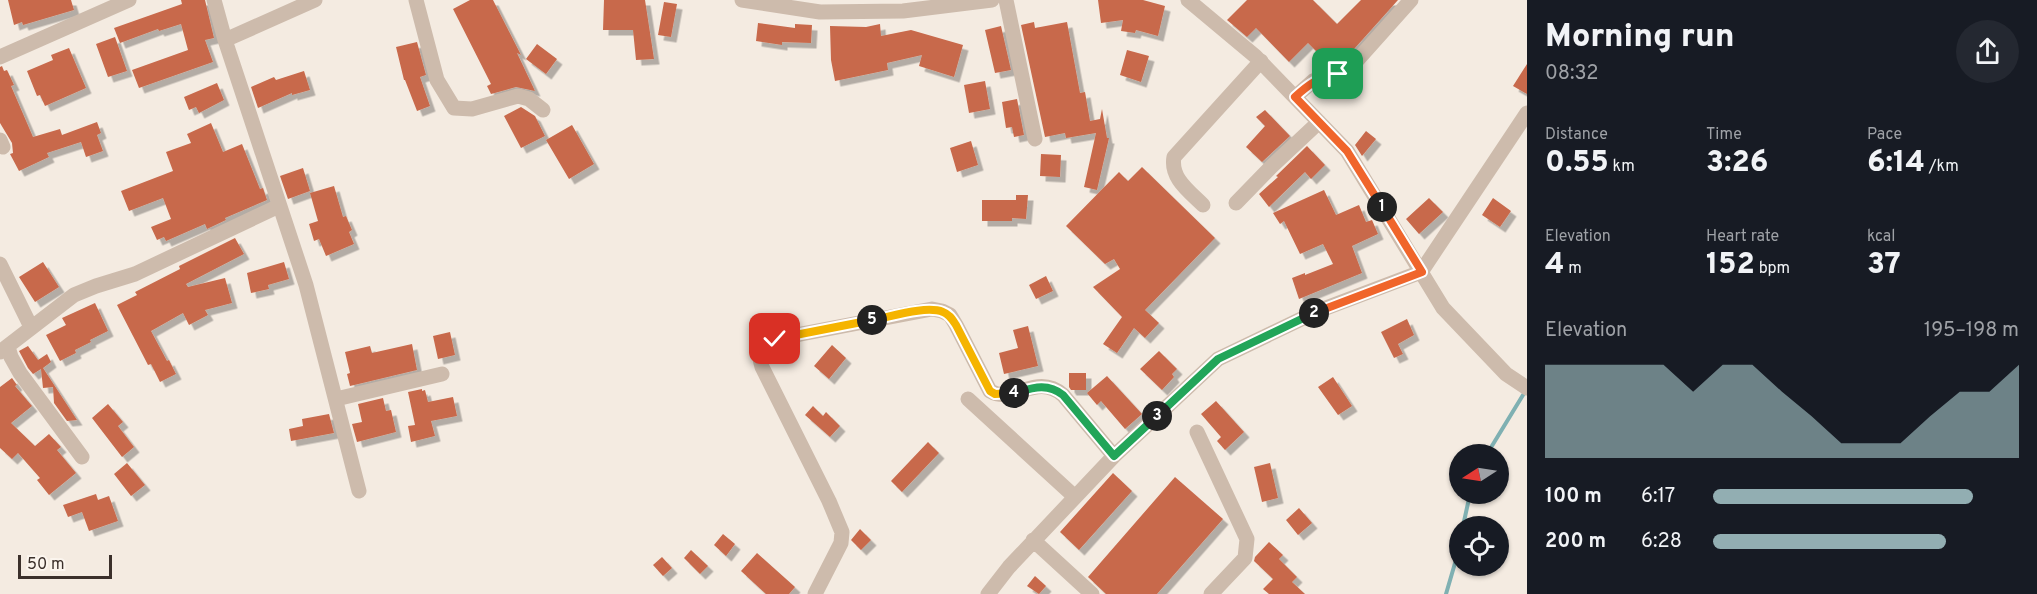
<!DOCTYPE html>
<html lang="en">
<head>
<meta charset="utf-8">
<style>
  :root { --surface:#171b24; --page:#242831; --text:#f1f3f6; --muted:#9ea1a6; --accent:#92aeb2 }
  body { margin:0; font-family:Overpass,sans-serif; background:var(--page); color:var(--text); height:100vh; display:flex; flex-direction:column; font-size:22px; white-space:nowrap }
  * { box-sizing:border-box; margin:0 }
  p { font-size:20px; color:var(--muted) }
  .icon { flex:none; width:33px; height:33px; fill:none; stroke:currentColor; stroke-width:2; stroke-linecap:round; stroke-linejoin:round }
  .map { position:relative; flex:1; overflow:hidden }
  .side { display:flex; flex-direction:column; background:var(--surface); width:510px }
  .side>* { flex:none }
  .needle { width:39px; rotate:258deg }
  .controls { position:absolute; left:1449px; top:444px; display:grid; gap:12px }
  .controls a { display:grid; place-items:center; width:60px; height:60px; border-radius:50%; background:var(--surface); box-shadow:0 2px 4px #0004; font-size:30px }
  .scale { position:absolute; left:18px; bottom:15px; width:94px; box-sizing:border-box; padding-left:6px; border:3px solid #3b302b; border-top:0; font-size:16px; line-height:21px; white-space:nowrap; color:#3b302b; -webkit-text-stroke:4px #fbf5ee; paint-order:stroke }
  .pin { position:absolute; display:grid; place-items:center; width:51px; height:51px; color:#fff; margin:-26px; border-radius:12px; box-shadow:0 3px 9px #0006 }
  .km { position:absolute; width:30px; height:30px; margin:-15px; border-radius:50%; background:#222; color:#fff; font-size:16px; line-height:30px; text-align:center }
  .round { display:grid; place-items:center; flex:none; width:63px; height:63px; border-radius:32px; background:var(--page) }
  .headline { display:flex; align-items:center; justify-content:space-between; height:102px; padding:0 18px }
  h1 { font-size:33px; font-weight:800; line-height:45px }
  .figures { display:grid; grid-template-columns:repeat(3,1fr); gap:9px; height:102px; padding:6px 18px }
  .figures div { display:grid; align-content:center }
  .figures b { font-size:30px; font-weight:800 }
  .figures small { font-size:16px; font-weight:400 }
  .figures p { font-size:16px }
  .chart { height:168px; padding:12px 18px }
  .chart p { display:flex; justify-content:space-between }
  .chart svg { width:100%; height:108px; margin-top:6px; fill:var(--accent); opacity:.7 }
  ul { padding:0 18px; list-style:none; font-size:20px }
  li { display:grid; grid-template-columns:96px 72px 1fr; align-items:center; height:45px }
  li i { height:15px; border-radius:8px; background:var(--accent) }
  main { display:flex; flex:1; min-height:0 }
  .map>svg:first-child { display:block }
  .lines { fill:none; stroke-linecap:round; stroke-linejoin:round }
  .stream { stroke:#7fb0b2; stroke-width:4 }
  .building { fill:#c8694b; filter:url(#shadow) }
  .minor { stroke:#cdbbac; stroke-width:15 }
  .split-1-casing { stroke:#fff; stroke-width:12 }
  .split-2-casing { stroke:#fff; stroke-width:12 }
  .split-3-casing { stroke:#fff; stroke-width:12 }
  .split-4-casing { stroke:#fff; stroke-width:12 }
  .split-5-casing { stroke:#fff; stroke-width:12 }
  .split-6-casing { stroke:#fff; stroke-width:12 }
  .split-1 { stroke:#f0652b; stroke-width:8 }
  .split-2 { stroke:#f0652b; stroke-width:8 }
  .split-3 { stroke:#22a559; stroke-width:8 }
  .split-4 { stroke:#22a559; stroke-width:8 }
  .split-5 { stroke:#f5b400; stroke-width:8 }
  .split-6 { stroke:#f5b400; stroke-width:8 }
</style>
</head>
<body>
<main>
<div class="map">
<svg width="1527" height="594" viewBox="0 0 1527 594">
  <defs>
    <filter id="shadow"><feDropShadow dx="5.5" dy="5.5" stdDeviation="0" flood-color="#0004"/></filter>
  </defs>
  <rect width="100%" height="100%" fill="#f4ebe1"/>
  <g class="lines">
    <path class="stream" d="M1487,454L1523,395
      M1463,526L1470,494
      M1446,594L1460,546"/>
  </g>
  <path class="building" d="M8,0H71L74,10L23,25L22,22L14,25Z
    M181,0H205L214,38L205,40L213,62L139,88L132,70L188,50L181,24L159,31L158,29L120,43L114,28L182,4Z
    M470,0H493L521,55L517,53L535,91L516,87L491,94L487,86L491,84L453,9Z
    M604,0H645L654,59L636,60L633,30H603Z
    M1098,0H1143L1165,6L1158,36L1136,30L1135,33L1121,31L1123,20L1101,23Z
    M1247,0H1313L1337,24L1361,0H1398L1346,58L1331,66L1308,43L1289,62L1256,28L1247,37L1227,20Z
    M664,2L677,4L671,37L658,35Z
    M1034,22L1035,28L1067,22L1080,93L1085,92L1090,121L1100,119L1102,109L1107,138H1109L1097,190L1084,187L1096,133L1066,138L1065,133L1045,137L1021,25Z
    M758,23L795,28V24L812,25L811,43L782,42V45L756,41Z
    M880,24L881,36L911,30L963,45L954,77L919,66L922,55L887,63L888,70L835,81L831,60L830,26L866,27Z
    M1001,26L1011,70L995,73L985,30Z
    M115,37L127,71L108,77L96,44Z
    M417,42L426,75L420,77L430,106L417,111L405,80H404L396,47Z
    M537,44L557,59L546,74L526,59Z
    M69,48L86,88L45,106L40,95L37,96L27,71L53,60L51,55Z
    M1127,50L1149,56L1141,82L1120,75Z
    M1527,64V94L1513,86Z
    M2,66L4,71L7,70L14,85L11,86L33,137L60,129L62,135L97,122L101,133L97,135L103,151L86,157L81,142L47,153L49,157L19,171L10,154L13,153L12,143L0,123V67Z
    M304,71L310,90L292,95V93L258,108L251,87L274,77L276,80Z
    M985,81L990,109L969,113L964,85Z
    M217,83L224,100L199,113L196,107L189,110L184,97Z
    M1017,99L1024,135L1014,137L1012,127L1006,128L1002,102Z
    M521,107L535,116L545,136L521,148L504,116Z
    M1265,110L1290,136L1262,162L1246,147L1265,126L1256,117Z
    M211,123L223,152L242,144L260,189L263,188L267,200L225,218L226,220L207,229L205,224L166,241L164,237L157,240L151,227L171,219L163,198L129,211L121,191L173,171L166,152L191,143L187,134Z
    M572,125L594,164L569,179L546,140Z
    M1366,131L1376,139L1362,156L1355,145Z
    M971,141L978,165L957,172L950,148Z
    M1307,146L1325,165L1311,179L1305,172L1269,207L1259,194L1278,177L1276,176Z
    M1041,154L1061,155L1060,177L1040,176Z
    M1142,167L1215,238L1145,310L1159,323L1145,338L1134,328L1117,353L1103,344L1122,317L1093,287L1120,269L1114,259L1105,264L1066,226L1119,172L1128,181Z
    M303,168L310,191L288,199L280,176Z
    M334,186L343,217L346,216L352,230L349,232L354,244L326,256L319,239L314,241L309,224L318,221L310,193Z
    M1324,190L1336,215L1359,205L1366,222L1372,220L1378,234L1352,246L1362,273L1299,299L1292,278L1305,273V275L1333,264L1323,244L1300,254L1284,221L1280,224L1273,213Z
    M1016,195H1028L1026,219L1012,218V221H982V200H1016Z
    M1429,198L1443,212L1419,234L1406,219Z
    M1493,198L1511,211L1500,227L1482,215Z
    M235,238L244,254L186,284L188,287L225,278L232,303L205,310L208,315L189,325L183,313L151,331L167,361L169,360L176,374L160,382L151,364L148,365L117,305L137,295L135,292L180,269L179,266Z
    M43,262L59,287L35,302L19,277Z
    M284,262L289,279L268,285L269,289L251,293L247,273Z
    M1046,276L1053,291L1036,299L1029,285Z
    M95,303L108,331L90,340L91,342L75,350L76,353L60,361L46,335L66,325L62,318Z
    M1407,319L1414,335L1398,344L1403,354L1394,358L1381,332Z
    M1028,326L1038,366L1004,374L999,353L1018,348L1013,330Z
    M450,332L455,355L438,359L433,336Z
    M412,344L417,370L350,386L347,374L350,373L345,352L370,346L372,353Z
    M832,345L846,358L829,379L814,366Z
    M28,346L38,360L47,354L51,362L43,368L77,420L67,421L54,403L53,387L43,388L41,369L33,374L28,368L19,351Z
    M1159,351L1177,369L1172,374L1174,377L1162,390L1140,369Z
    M1069,373H1086V390H1071L1069,387Z
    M1107,376L1142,414L1125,429L1101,401L1097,405L1087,393Z
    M1333,377L1352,406L1338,415L1318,387Z
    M12,378L17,385L15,386L32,406L11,423L35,446L49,434L61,447L57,450L76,473L49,495L37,480L40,478L18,453L12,459L0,448V387Z
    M422,389V391L425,390L428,402L453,397L457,416L431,421L435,436L411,442L408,426L415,425L408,392Z
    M383,398L386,411L391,410L396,432L357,442L352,424L362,422L358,404Z
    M1216,401L1244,432L1225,450L1217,441L1221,437L1201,414Z
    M108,404L123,422L118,426L134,447L122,457L92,418Z
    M813,406L823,416L826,412L840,426L830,437L805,415Z
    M329,414L334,433L291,441L289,429L303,426L302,419Z
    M928,442L939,453L902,492L891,481Z
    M127,463L145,485L131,496L114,474Z
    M1270,463L1278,498L1262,502L1254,467Z
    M1113,473L1132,491L1079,550L1060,532Z
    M1175,477L1223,519L1157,594H1106L1088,577Z
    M96,494L98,500L109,496L118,521L89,531L82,512L68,517L63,505Z
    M1299,508L1312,523L1298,535L1286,520Z
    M860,529L871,540L861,550L851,540Z
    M723,534L735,544L726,556L714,545Z
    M1269,542L1283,555L1279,559L1297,577L1292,582L1305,594H1269L1263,589L1273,579L1254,561L1255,557Z
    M691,550L708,566L700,574L684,558Z
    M757,553L795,587L789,594H766L741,571Z
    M662,557L672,568L663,576L653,565Z
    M1035,576L1046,586L1039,594L1027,586Z"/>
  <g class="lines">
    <path class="minor" d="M214,0L225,40L315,0
      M416,0L437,80L454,108L472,109L518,96L529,99L543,110
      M742,0L820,12L903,11L992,0
      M1006,0L1035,139
      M1188,0L1255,56L1347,151L1443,308L1506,374L1527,388
      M225,40L306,285L359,491
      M0,57L129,0
      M1295,97L1313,81L1323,77L1338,74L1352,66L1411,0
      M0,140L3,147
      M1236,203L1272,166L1319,122
      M1203,205C1189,191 1170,178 1174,157L1261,61
      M0,264L31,327
      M8,347L11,357L20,373L82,457
      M0,352L74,295L96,286L135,274L279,206
      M336,399L442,374
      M968,399L1075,497
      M1197,432L1247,539L1245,558L1211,594
      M1033,540L1092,594
      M815,594L841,543L842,532L829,501L762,367C757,352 762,346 775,339L932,309L942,311L950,315L956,325L990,391C1014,405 1036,372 1063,395L1114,456
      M988,594L1009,567L1114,456L1218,359L1318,311L1421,272L1527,113"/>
  </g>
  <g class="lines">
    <g class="split-1-casing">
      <path id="split-1" d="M1338,74C1319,77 1309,84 1295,97L1347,151L1382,207"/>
    </g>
    <g class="split-2-casing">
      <path id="split-2" d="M1314,313L1422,272L1382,207"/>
    </g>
    <g class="split-3-casing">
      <path id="split-3" d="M1157,416L1218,359L1314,313"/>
    </g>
    <g class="split-4-casing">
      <path id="split-4" d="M1014,393C1032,388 1047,382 1063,395L1114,456L1157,416"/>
    </g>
    <g class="split-5-casing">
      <path id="split-5" d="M872,320C890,317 926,305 943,312C949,314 952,319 956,325L990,391L995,394L1014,393"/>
    </g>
    <g class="split-6-casing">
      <path id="split-6" d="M775,339L872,320"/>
    </g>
    <use href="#split-1" class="split-1"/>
    <use href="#split-2" class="split-2"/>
    <use href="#split-3" class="split-3"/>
    <use href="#split-4" class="split-4"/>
    <use href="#split-5" class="split-5"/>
    <use href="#split-6" class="split-6"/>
  </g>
</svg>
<div class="controls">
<a><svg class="needle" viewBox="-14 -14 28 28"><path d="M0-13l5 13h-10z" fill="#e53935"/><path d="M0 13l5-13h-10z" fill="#9ea1a6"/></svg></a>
<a><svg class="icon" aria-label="locate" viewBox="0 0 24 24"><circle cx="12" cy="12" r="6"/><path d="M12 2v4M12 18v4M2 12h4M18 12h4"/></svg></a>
</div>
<div class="scale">50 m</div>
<div class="pin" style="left:1338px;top:74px;background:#1e9e55"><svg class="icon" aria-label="arrive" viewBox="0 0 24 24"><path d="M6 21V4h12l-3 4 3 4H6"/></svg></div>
<div class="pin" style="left:775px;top:339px;background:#d93025"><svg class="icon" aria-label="check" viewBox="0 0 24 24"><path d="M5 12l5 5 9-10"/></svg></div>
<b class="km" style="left:1382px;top:207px">1</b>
<b class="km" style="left:1314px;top:313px">2</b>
<b class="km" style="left:1157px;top:416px">3</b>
<b class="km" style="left:1014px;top:393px">4</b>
<b class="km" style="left:872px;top:320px">5</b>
</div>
<section class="side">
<div class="headline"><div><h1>Morning run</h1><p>08:32</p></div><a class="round"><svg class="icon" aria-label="share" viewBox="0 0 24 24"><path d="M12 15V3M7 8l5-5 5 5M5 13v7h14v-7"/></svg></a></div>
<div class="figures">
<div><p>Distance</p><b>0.55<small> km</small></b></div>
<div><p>Time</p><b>3:26</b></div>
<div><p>Pace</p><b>6:14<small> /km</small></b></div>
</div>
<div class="figures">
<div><p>Elevation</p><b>4<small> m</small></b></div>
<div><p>Heart rate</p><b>152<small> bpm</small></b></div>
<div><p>kcal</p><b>37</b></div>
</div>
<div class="chart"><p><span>Elevation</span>195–198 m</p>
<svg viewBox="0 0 160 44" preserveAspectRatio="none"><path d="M0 44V6L10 6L20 6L30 6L40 6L50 17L60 6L70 6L80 17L90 27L100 38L110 38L120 38L130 27L140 17L150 17L160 6V44z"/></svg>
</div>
<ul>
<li><b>100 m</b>6:17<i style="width:85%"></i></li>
<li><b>200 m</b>6:28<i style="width:76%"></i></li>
</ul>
</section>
</main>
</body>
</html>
